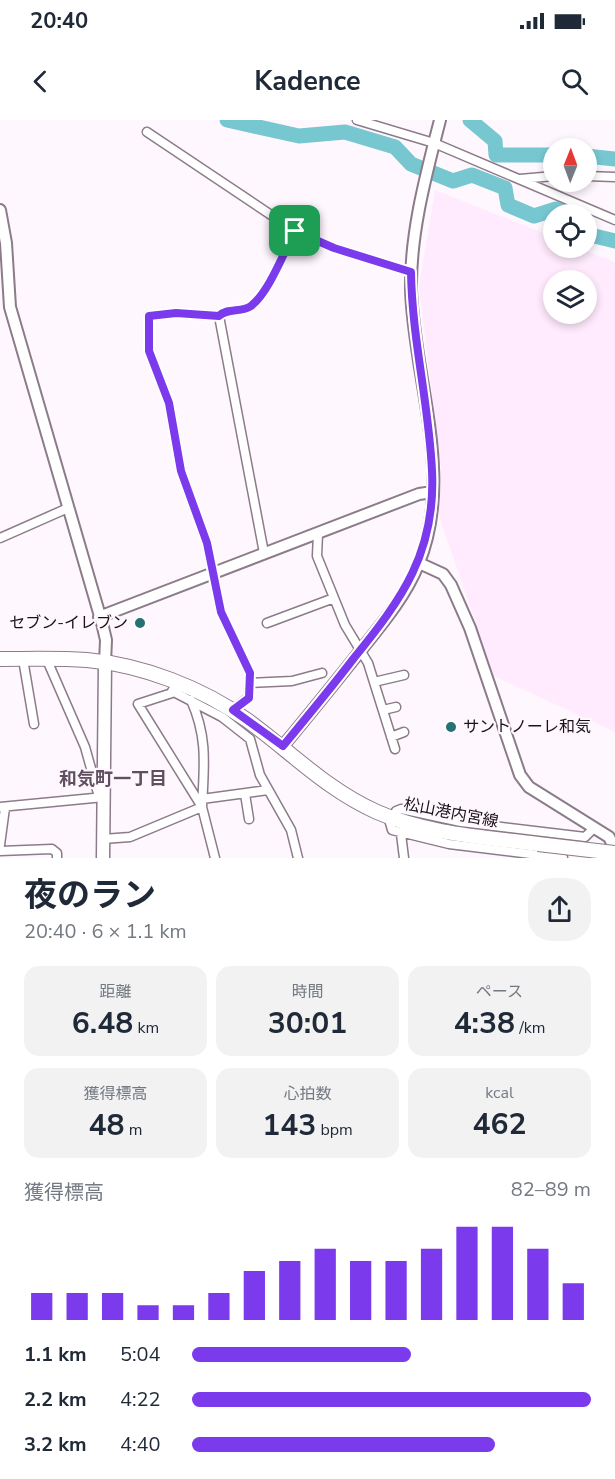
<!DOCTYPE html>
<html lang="ja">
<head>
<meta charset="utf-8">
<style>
  :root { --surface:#fff; --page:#f2f2f3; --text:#1f2937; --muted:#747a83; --accent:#7c3aed }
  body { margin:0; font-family:"Nunito Sans","Noto Sans JP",sans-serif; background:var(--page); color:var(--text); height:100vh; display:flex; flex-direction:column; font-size:22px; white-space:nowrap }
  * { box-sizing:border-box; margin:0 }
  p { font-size:20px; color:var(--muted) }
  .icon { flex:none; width:33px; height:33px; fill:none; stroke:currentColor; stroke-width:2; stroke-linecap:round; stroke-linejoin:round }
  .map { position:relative; height:738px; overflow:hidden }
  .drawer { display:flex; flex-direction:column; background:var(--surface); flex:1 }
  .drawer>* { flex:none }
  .needle { width:39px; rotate:1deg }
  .tools { position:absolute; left:543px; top:18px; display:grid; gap:12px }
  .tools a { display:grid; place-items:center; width:54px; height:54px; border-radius:50%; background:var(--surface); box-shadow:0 3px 9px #0003; font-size:30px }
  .pin { position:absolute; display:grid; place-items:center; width:51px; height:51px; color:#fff; margin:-26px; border-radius:12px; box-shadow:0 3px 9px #0006 }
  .round { display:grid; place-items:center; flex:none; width:63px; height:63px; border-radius:24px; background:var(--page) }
  .overview { display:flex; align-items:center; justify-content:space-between; height:102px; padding:0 24px }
  h1 { font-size:33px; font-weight:700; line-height:45px }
  .metrics { display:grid; grid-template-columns:repeat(3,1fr); gap:9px; height:102px; padding:6px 24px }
  .metrics div { display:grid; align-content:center; border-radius:15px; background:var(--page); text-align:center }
  .metrics b { font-size:30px; font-weight:700 }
  .metrics small { font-size:16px; font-weight:400 }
  .metrics p { font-size:16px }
  .chart { height:168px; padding:12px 24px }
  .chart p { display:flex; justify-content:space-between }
  .chart svg { width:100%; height:108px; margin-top:6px; stroke:var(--accent); stroke-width:6 }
  ul { padding:0 24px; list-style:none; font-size:20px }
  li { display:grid; grid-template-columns:96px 72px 1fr; align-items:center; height:45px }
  li i { height:15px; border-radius:8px; background:var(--accent) }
  .status { display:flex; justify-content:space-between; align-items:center; height:42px; padding:0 30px; background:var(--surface); direction:ltr }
  .status svg { height:16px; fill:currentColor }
  header { display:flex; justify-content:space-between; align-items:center; height:78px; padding:0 24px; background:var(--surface); font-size:27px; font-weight:700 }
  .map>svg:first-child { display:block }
  .built { fill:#ffebfd; fill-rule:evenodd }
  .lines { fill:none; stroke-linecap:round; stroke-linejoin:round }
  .river { stroke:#77c7d1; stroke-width:15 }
  .minor-casing { stroke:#8c7b8a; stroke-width:11 }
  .tertiary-casing { stroke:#8c7b8a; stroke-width:14 }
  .secondary-casing { stroke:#8c7b8a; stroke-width:15 }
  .primary-casing { stroke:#8c7b8a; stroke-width:16 }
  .minor { stroke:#fff; stroke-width:8 }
  .tertiary { stroke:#fff; stroke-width:10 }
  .secondary { stroke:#fff; stroke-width:12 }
  .primary { stroke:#fff; stroke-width:14 }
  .primary-bridge-casing { stroke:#8c7b8a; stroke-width:16; stroke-linecap:butt }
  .primary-bridge { stroke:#fff; stroke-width:14 }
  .route-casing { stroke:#fff; stroke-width:12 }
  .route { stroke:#7c3aed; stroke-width:8 }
  .poi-dot { fill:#267171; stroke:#fff7fe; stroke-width:2 }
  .labels { text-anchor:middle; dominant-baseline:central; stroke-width:4.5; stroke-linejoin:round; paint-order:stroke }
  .poi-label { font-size:16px; fill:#191318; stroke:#fff7fe; text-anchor:end }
  .street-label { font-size:16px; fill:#191318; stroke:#fff7fe }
  .neighbourhood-label { font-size:18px; font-weight:bold; fill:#60505f; stroke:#fff7fe }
</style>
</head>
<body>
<div class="status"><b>20:40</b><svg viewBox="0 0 49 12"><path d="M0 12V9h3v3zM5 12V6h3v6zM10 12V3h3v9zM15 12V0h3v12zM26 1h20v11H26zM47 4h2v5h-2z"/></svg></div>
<header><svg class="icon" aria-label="back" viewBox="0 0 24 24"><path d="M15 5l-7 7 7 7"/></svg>Kadence<svg class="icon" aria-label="search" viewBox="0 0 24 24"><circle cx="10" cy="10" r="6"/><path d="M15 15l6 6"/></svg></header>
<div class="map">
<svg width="615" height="738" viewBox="0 0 615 738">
  <rect width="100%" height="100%" fill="#fff7fe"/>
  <path class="built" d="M435,70L553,117L554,128H579L615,142V612L494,556L439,396L441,349L419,167ZM554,160H586V194H554Z"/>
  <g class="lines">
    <path class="river" d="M227,0L299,16L345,12L395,27L411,44L453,61L472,55L505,68L508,85L534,96L556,89L570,94
      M470,0L495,21L496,35H554
      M586,36L615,39
      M586,114L615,121"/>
    <g class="minor-casing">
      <path id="minor" d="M357,0L434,23L615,100
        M147,12L295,111L334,128L411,152
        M586,56L615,57
        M520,59L554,56
        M219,196L176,193L149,196V231L169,283L181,351L207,423L221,492L250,553L249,577L233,590
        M318,413L317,436L345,505L368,543L395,629
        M0,418L68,388
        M264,433L219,196C228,187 241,193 251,186C269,172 284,132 295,111
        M267,503L334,478
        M23,539L34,604
        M47,540L85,627L99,677
        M374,562L404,555
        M250,563L292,561L322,553
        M174,567L172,573L138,584L202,687L215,738
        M172,571L222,597L250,619L260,655L291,710L298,738
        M383,590L396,587
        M391,617L404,612
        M245,674L249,699
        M202,679L268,670
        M0,687L104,677
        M401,714L404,738
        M103,719L130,717L202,687C204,646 208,618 191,580
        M0,725L5,688
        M0,731L52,729L57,733V738
        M563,738L449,724L392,710L390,703L396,691L401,689L461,702L585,717L594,708"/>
    </g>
    <g class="tertiary-casing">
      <path id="tertiary" d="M0,90L6,123L10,187L102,503L106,520L105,543
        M419,443L443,454L451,465L470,508L520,655L529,667L609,717L612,723V738
        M99,497L419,374L433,372
        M283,626C308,596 333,565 357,535C380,506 404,479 418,445C455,357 414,260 411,170C410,113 426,55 440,0"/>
    </g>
    <g class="secondary-casing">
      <path id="secondary" d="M103,738L105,543"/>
    </g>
    <g class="primary-casing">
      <path id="primary" d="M0,539C29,539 58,538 87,540C143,545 202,568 247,600C291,632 327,670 377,692C427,714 484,717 538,724"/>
    </g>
    <use href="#minor" class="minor"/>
    <use href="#tertiary" class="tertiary"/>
    <use href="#secondary" class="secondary"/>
    <use href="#primary" class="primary"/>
    <g class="primary-bridge-casing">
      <path id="primary-bridge" d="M538,724L615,733"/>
    </g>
    <use href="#primary-bridge" class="primary-bridge"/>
  </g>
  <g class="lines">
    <g class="route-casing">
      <path id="route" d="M295,111L334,128L411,152C412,219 429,284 432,351C436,432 402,479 354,538C331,568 307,597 283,626L233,590L249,578L250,553L221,492L207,423L181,351L169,283L149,231V196L176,193L219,196C228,187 241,193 251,186C269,172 284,132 295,111Z"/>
    </g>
    <use href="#route" class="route"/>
  </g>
  <g class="poi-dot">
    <circle cx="140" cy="503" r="6"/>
    <circle cx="451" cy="607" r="6"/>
  </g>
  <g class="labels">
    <g class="poi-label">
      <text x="128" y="503">セブン-イレブン</text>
      <text x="463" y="607" text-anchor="start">サントノーレ和気</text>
    </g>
    <g class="street-label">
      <text transform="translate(451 693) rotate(11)">松山港内宮線</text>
    </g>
    <g class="neighbourhood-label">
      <text x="113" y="659">和気町一丁目</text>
    </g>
  </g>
</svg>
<div class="tools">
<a><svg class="needle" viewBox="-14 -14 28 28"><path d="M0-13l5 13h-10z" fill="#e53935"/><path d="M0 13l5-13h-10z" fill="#747a83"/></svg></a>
<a><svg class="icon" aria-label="locate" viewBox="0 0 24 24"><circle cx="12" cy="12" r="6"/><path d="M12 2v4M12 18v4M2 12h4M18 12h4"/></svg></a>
<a><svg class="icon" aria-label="layers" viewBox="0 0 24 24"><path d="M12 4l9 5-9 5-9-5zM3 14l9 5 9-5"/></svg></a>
</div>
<div class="pin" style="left:295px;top:111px;background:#1e9e55"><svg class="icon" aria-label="arrive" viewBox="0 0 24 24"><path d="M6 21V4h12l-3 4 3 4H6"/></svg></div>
</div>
<section class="drawer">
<div class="overview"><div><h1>夜のラン</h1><p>20:40 · 6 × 1.1 km</p></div><a class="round"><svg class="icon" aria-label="share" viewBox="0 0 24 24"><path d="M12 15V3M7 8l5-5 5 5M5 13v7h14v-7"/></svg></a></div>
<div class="metrics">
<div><p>距離</p><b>6.48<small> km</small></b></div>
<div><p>時間</p><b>30:01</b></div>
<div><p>ペース</p><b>4:38<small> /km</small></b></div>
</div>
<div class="metrics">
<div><p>獲得標高</p><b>48<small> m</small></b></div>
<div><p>心拍数</p><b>143<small> bpm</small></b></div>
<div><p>kcal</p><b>462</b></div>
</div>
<div class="chart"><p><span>獲得標高</span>82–89 m</p>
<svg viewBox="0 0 160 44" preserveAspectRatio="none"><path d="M5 44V33M15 44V33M25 44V33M35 44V38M45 44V38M55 44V33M65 44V24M75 44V20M85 44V15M95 44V20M105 44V20M115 44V15M125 44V6M135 44V6M145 44V15M155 44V29"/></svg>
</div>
<ul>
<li><b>1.1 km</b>5:04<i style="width:55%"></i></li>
<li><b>2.2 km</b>4:22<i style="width:100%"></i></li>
<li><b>3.2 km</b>4:40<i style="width:76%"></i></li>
</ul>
</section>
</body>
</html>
